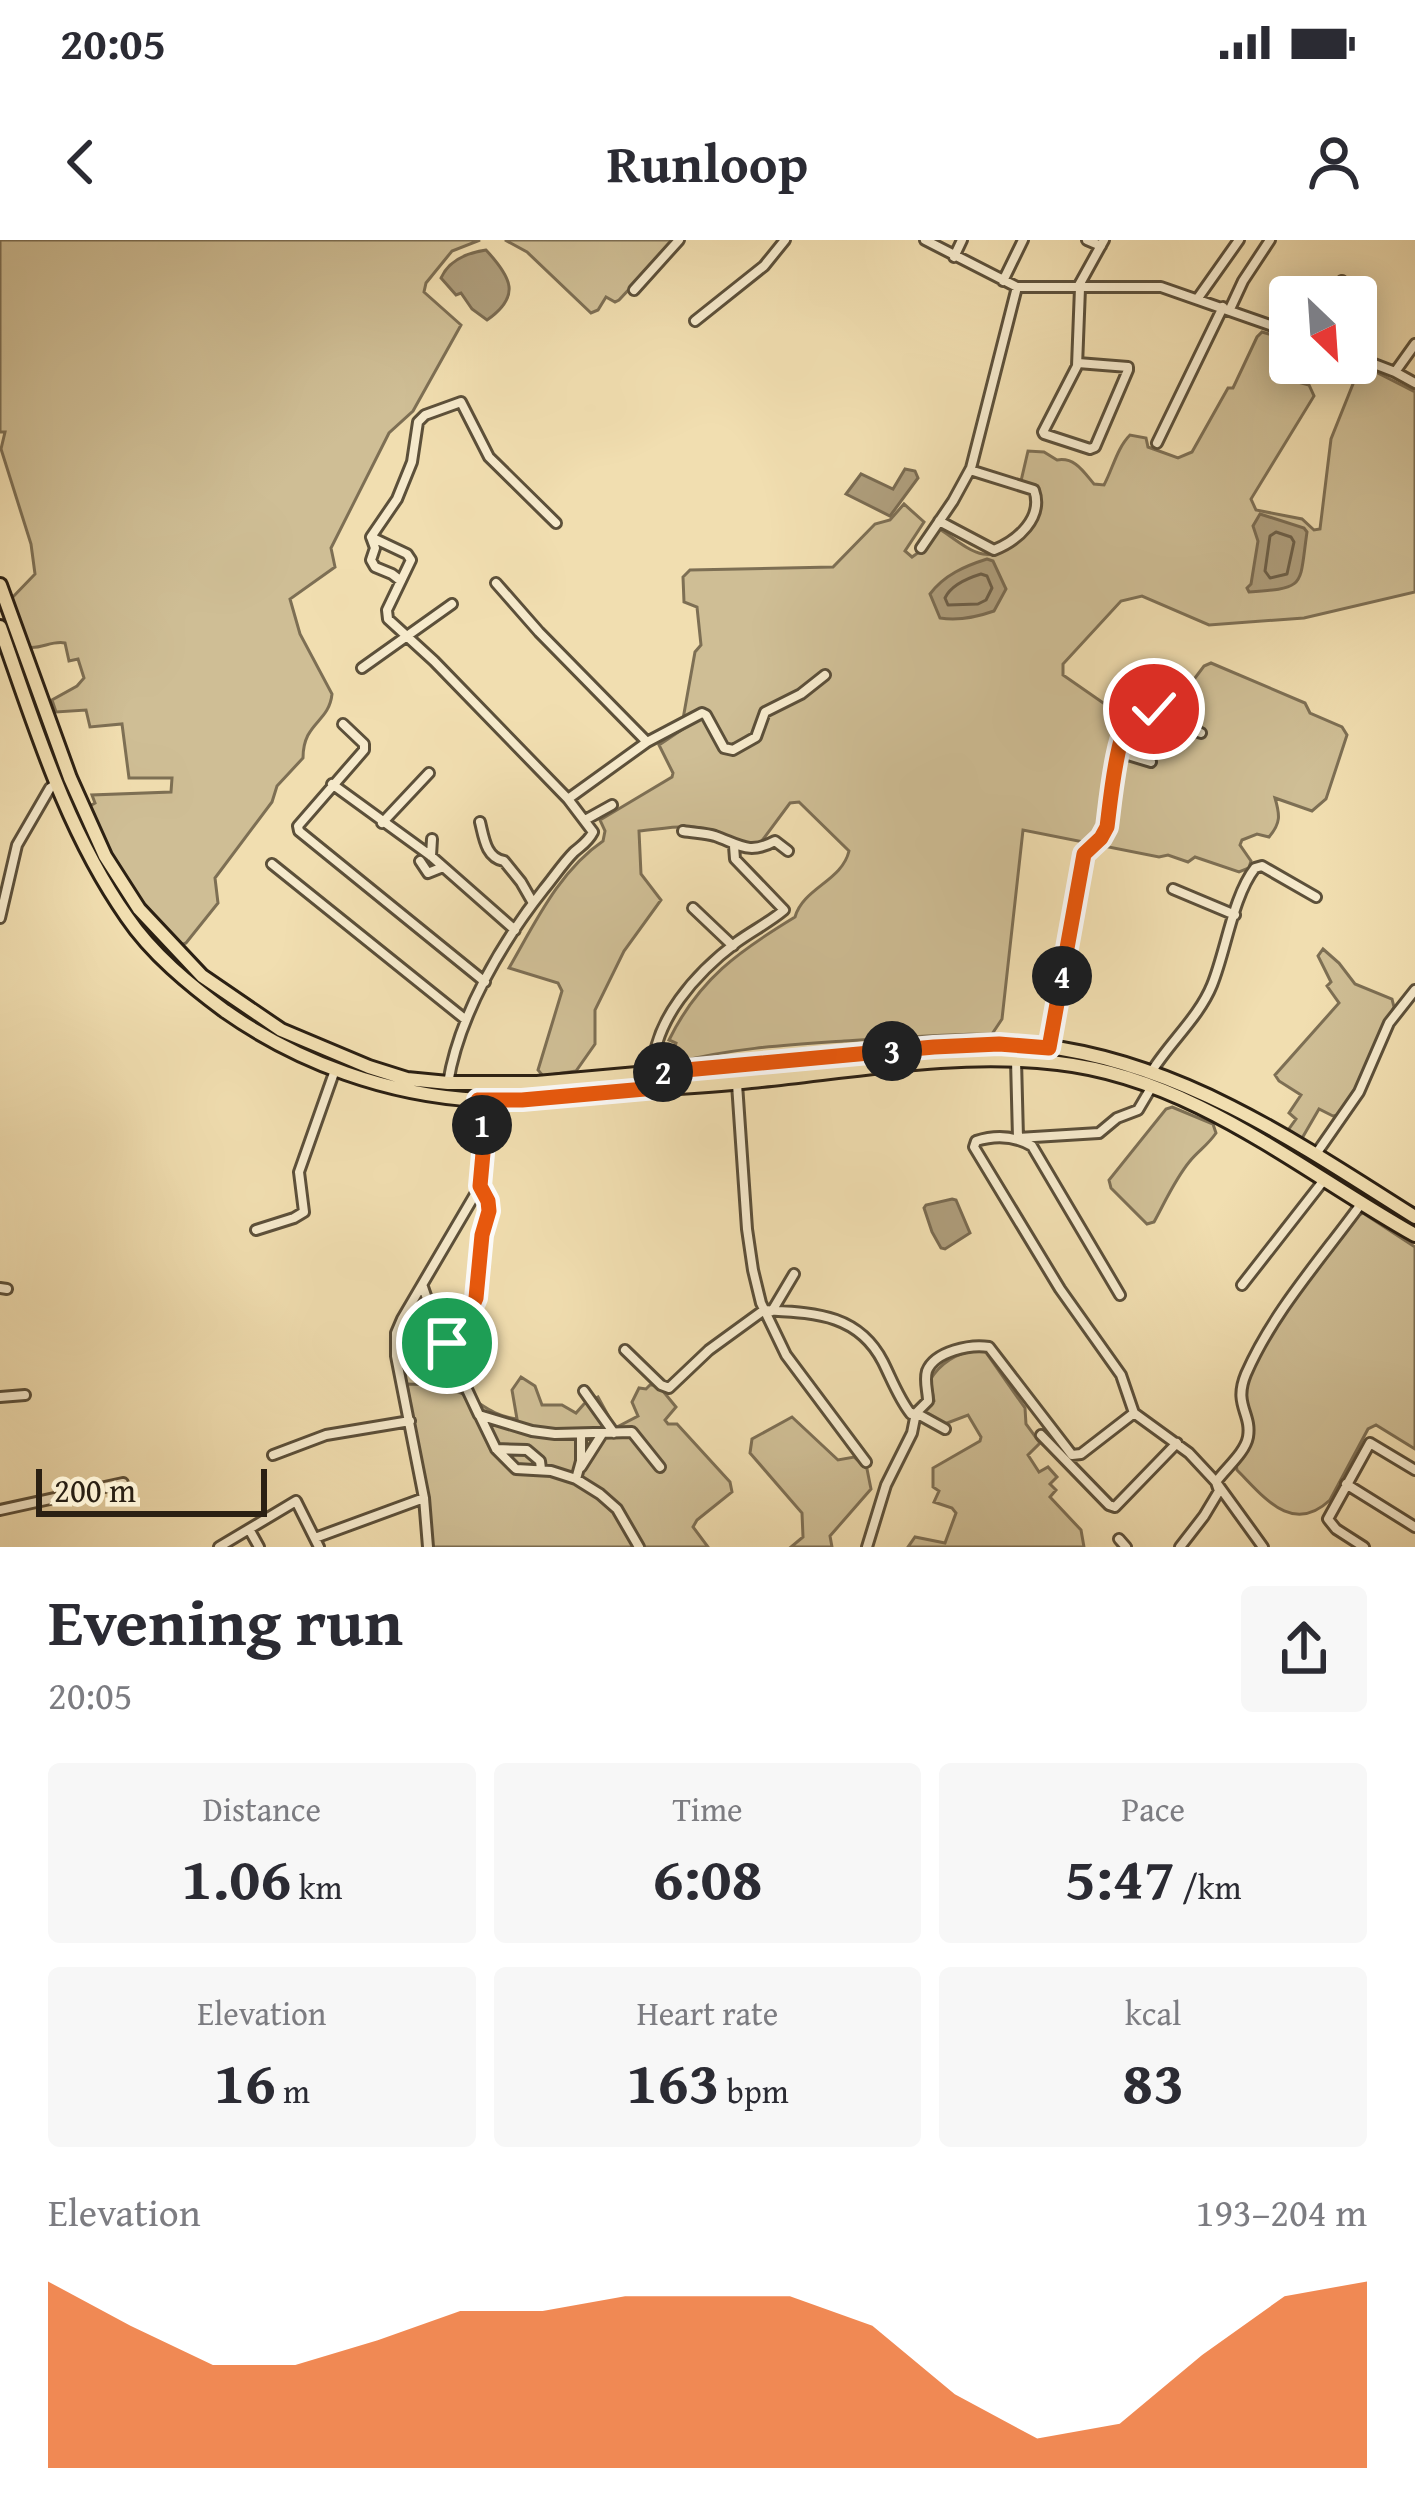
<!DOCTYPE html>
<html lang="en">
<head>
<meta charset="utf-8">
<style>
  :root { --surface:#fff; --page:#f7f7f7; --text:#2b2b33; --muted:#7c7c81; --accent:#ea580c }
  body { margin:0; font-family:"Gentium Book Plus",serif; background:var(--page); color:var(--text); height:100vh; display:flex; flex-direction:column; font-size:45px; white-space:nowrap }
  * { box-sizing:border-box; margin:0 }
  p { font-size:39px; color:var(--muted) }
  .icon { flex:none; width:66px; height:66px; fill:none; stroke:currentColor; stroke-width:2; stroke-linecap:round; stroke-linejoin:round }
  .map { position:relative; height:1307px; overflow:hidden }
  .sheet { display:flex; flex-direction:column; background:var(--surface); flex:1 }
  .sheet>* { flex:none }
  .needle { width:78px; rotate:155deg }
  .tools { position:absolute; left:1269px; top:36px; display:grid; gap:24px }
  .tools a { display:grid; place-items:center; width:108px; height:108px; border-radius:12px; background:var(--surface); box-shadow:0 6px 30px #0003; font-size:60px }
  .scale { position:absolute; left:36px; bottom:30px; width:231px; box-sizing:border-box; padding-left:12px; border:6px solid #2b2013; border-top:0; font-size:33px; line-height:42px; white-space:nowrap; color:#2b2013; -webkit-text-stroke:9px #f6eacc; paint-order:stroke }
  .pin { position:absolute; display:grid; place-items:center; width:102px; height:102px; color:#fff; margin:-51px; border:6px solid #fff; border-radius:50%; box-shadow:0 3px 12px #0007 }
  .km { position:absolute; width:60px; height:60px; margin:-30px; border-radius:50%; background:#222; color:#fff; font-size:33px; line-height:60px; text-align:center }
  .round { display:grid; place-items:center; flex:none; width:126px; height:126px; border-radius:12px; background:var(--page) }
  .headline { display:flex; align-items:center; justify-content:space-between; height:204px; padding:0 48px }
  h1 { font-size:66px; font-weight:600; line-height:90px }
  .figures { display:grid; grid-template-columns:repeat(3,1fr); gap:18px; height:204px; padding:12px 48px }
  .figures div { display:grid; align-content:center; border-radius:12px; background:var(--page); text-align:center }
  .figures b { font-size:60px; font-weight:600 }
  .figures small { font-size:33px; font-weight:400 }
  .figures p { font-size:33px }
  .chart { height:336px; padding:24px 48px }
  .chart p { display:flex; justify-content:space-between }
  .chart svg { width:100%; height:216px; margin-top:12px; fill:var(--accent); opacity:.7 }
  .status { display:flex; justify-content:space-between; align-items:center; height:84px; padding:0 60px; background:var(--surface); direction:ltr }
  .status svg { height:33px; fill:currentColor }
  header { display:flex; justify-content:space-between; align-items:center; height:156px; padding:0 48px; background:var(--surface); font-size:54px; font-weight:600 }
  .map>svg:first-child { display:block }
  .green { fill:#cfbe95; stroke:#7d6f54; stroke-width:3 }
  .water { fill:#ae9d7b; stroke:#7a6b51; stroke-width:3 }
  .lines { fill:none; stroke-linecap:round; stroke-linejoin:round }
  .shore { stroke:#6c5e47; stroke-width:3 }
  .street-casing { stroke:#5c503a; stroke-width:14 }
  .primary-casing { stroke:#2b2013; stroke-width:18 }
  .street { stroke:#f6eacc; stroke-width:8 }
  .primary { stroke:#f1deb0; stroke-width:12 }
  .route-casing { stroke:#fff; stroke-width:24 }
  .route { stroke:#ea580c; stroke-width:15 }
</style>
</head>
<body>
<div class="status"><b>20:05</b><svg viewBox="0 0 49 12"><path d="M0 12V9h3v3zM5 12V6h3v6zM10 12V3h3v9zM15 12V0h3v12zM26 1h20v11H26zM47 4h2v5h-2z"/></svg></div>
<header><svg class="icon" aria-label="back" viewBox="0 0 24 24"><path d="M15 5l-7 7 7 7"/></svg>Runloop<svg class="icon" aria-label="person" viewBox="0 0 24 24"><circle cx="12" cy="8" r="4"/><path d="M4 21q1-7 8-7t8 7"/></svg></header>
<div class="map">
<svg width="1415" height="1307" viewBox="0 0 1415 1307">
  <rect width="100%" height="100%" fill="#f1deb0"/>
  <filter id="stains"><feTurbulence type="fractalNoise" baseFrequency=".00167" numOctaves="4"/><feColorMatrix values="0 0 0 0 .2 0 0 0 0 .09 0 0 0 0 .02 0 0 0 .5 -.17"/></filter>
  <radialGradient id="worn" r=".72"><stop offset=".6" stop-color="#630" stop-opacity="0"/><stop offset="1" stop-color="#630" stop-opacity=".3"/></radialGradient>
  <path class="green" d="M0,0H480L452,11L426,43L424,52L461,85L413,171L389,193L331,308L335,327L290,359L300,394L332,454C329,483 303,482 303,518L277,546L272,562L215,638L218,663L186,703L179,706L113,626L86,568L95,563L92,555L171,552L172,538H129L122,484L90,487L86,470L56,472L52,460L77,446L84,438L78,419L69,421L65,403C52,400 40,410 27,407L9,361L35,334L31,304L1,209L5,192H0Z
    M505,0H675L619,60L615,62L606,57L598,70L591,73L527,12Z
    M1262,92L1290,100V123H1302L1294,141L1309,145L1314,156L1251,259L1256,270L1302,279L1314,290L1320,289L1331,199L1359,129L1366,127L1415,152V352L1304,378L1209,385L1142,356L1121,361L1063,424V435L1122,476L1159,455L1183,454L1204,426L1211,423L1305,463L1310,473L1342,487L1347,495L1326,559L1312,571L1275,558C1280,575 1281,583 1269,597L1257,594L1242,600L1240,605L1251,621L1249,628L1239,632L1195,617L1188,622L1168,615L1159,617L1023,590L1002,779L992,794C942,794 893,798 844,801C787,805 733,808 678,822L672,817L676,803L669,800C699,739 739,711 795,677C803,648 842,641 849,611L799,562L790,563L761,602L753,606C737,602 727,597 713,592C691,582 663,589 639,591L641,634L661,660L624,711L595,770V804L576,831L543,836L538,830L562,751L558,743L509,728C535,683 559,631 603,601L605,591L600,580L672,537L673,533L659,505L686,487L683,479L695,412L701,405L697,367L684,362L683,337L690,330L833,327L875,284L890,280L904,264L924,282L905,311L912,317L922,310L938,288C951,296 969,312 983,314C1012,319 1040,279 1039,253L1021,241L1028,211L1044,212L1057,220C1075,217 1083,231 1094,244L1104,245C1113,228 1117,208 1130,195L1146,198L1148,207L1178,218L1192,212L1228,148H1233L1257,97Z
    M1323,709L1339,723L1355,744L1392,759L1394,767L1358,844L1338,875L1333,876L1319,869L1301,900L1286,893L1296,879L1289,873L1301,855L1279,841L1275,835L1339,763L1327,746L1331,742L1318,716Z
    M1172,867L1213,884L1216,893C1208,905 1198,911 1190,921C1175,939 1165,962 1154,982L1147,984L1111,948L1109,940L1166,869Z
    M1363,973L1415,1007V1209L1376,1185L1368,1189L1330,1260C1292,1296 1263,1256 1237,1230L1236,1224C1268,1186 1236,1181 1245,1144C1248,1135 1254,1126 1258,1118C1283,1067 1323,1022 1356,976Z
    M977,1110L985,1111L1025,1168L1026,1184L1040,1203L1028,1215L1039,1232L1048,1227L1057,1237L1050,1244L1056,1250L1050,1257L1081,1290L1084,1307H908L915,1297L945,1303L956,1273L952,1268L934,1262L939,1251L933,1247V1228L980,1201L981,1197L968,1175L942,1185L926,1174L925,1168L934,1161L930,1140C941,1122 956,1113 977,1110Z
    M521,1137L535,1146L542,1165H562L576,1173L584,1164L598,1157L615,1188L638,1176L632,1162L639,1148L646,1149L650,1145H658L676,1167L665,1180L668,1184H677L730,1242L732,1252L697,1280L693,1287L708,1307H431L407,1144C423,1144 440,1146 456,1151C481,1160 485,1174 517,1179L512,1150Z
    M792,1177L838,1220L854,1217L867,1229L871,1249L830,1296L832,1307H791L803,1297L802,1273L750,1213L752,1199Z"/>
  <path class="water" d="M486,10C512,38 521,56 487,80L472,69L461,53L456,55L441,38C449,20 466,13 486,10Z
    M905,229L915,231L918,238L890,276L846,254L861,234L893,249Z
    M1260,274L1304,288L1307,292C1299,347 1307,348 1249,352L1247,348L1251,344L1258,301L1253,286Z
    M987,319L993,321L1006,349L994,371C977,377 958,381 940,378L930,354C944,335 965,326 987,319Z
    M952,959L956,960L970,993L945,1009L941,1008L932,992L924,968L926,965Z"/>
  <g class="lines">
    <path class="shore" d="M1276,292L1291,297L1294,302L1287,334L1270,338L1265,331L1270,296Z
      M981,334L987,336L992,348L986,360L978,364L948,365L945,358C951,345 968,338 981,334Z"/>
    <g class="street-casing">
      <path id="street" d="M925,0L1017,47H1161L1290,92
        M1087,0L1101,6
        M954,17L962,0
        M1003,41L1023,0
        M1078,47L1104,0
        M634,50L679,0
        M1331,57L1342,41
        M1198,58L1239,0
        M1230,69L1243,41L1270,0
        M695,81L764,26L785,0
        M1356,117L1395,132L1415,143
        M1078,123L1128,127V130L1095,207L1090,209L1044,194L1043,192L1077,126L1080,48
        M1395,132L1415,104
        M1157,203L1223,67
        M939,281L994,310C1017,301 1044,278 1034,250L970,230
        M371,297L407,314L411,320L387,370L388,379L434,421L568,559L593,592C588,602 582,605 574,612C563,623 554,637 544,649C502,702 459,775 448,843
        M921,308L953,261L971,228L1017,47
        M401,341L392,334L375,327L371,320L375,308L371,297L397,259L412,222L418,182L425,175L461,162L489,217L556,283
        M496,343L539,392L647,502L568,559
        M362,428L452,364
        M343,484L364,504V510L298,586L299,591L485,742
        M1178,485L1201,493
        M647,502L702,473L706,475L724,508L733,510L756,497L765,472L801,454L825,435
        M1118,512L1151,522
        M332,544L431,616L515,690
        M585,580L612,565
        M480,582C484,598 486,618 504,621L521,642L533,663
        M382,583L429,533
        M683,591C694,593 706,593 715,596C740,605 749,615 775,601L788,611
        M431,616L432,599
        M420,621L428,633L443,627
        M272,624L466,780
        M1173,649L1235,675
        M693,668L733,706
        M0,678L17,605L50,548L56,544
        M1050,806L1084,614L1101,598L1107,588C1111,563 1115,494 1131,476C1137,470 1166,465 1175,465L1179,475L1174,505
        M1016,820L1018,898L1099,893L1117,878L1138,870L1151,848
        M1152,831C1170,802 1199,777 1212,745C1226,711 1233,656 1255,628L1262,626L1316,657
        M653,833C652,781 697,732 737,702C752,691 770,682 784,670L735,619L734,606
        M737,844L747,989L753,1030L761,1063L786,1115L866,1222
        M1316,914L1359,852L1389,783L1415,750
        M256,990L294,978L304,972L299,932L335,830
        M1242,1045L1324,940
        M423,1047L434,1079L479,1175L532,1191L555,1194L632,1192L660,1227
        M0,1048L7,1049
        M1120,1055L1032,906C1015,896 995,895 976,901L974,907L977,912L1060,1049L1121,1135L1134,1173L1189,1213L1216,1242L1263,1307
        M772,1071L794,1034
        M447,1103L468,1074L476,1058L482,995L489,971L488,961L481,948
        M625,1110L661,1145L669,1148L709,1110L764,1070C813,1073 858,1073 883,1122C892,1140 899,1159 911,1174L916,1173L945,1189
        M584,1151L614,1193
        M0,1157L25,1155
        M480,1176L496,1209L516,1229L551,1231L576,1239L600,1254L617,1269L639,1307
        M1041,1195L1109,1265L1115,1267L1177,1203
        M496,1209L527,1210L540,1221L541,1229
        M273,1215L326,1195L410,1181
        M581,1227L602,1194
        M576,1239L581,1221V1195
        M1346,1244L1415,1287
        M0,1270L123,1243
        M249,1289L259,1307
        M315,1298L424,1258
        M1119,1299L1126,1307
        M219,1307L296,1261L319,1307
        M428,1307L424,1258L396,1116V1093L402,1079L480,946L484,902L479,861
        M867,1307L886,1245L912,1193L916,1173L928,1161C928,1152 924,1141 927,1131C935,1111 971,1104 989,1107L1072,1215L1081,1214L1134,1173
        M1180,1307L1204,1276L1219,1251L1216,1242C1225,1229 1245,1213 1248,1197C1252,1173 1233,1165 1246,1134C1273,1072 1321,1019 1361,964
        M1364,1307L1336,1289L1328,1279L1370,1203L1415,1230"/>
    </g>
    <g class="primary-casing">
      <path id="primary" d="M0,345L70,538L105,616L139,669L202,736L281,790L369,827L407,839L448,843H537L934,807C976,805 1019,803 1062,809C1194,831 1304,907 1415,977
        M0,387C35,486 66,590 127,677C152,714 190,745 225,771C299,823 388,855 479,860C527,862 576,855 624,851C666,847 708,846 751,841C852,831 957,811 1058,823C1193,838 1301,931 1415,995"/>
    </g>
    <use href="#street" class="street"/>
    <use href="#primary" class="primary"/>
  </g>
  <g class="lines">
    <g class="route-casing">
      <path id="route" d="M447,1103L469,1074L476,1058L482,995L489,971L488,961L480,946L484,902L478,860H522L656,848L653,833L934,807L999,804L1049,808L1084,614L1101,598L1107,587C1110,565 1117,484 1135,473C1141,470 1148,471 1154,469"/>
    </g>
    <use href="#route" class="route"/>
  </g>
  <rect width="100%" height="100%" filter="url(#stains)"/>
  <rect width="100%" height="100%" fill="url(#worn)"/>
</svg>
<div class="tools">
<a><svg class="needle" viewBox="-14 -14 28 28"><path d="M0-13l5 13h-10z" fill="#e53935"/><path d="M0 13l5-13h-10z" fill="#7c7c81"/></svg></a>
</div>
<div class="scale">200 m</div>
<div class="pin" style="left:447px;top:1103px;background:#1e9e55"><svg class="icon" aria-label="arrive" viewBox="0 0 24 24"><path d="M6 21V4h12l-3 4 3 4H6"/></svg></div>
<div class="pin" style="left:1154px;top:469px;background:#d93025"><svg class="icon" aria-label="check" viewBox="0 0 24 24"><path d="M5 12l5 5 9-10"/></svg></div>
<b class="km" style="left:482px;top:885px">1</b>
<b class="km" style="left:663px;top:832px">2</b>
<b class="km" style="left:892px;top:811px">3</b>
<b class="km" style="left:1062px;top:736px">4</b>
</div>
<section class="sheet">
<div class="headline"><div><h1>Evening run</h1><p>20:05</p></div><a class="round"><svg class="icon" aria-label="share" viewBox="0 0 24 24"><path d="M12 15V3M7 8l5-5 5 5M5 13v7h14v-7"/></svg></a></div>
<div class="figures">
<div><p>Distance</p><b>1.06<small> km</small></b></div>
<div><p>Time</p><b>6:08</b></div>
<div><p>Pace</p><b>5:47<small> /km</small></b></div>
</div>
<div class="figures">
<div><p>Elevation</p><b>16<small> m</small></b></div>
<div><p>Heart rate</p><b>163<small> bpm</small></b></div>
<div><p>kcal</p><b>83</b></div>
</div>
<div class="chart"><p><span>Elevation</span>193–204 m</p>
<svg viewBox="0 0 160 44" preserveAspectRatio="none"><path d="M0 44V6L10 15L20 23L30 23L40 18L50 12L60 12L70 9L80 9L90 9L100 15L110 29L120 38L130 35L140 21L150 9L160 6V44z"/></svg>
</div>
</section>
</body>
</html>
